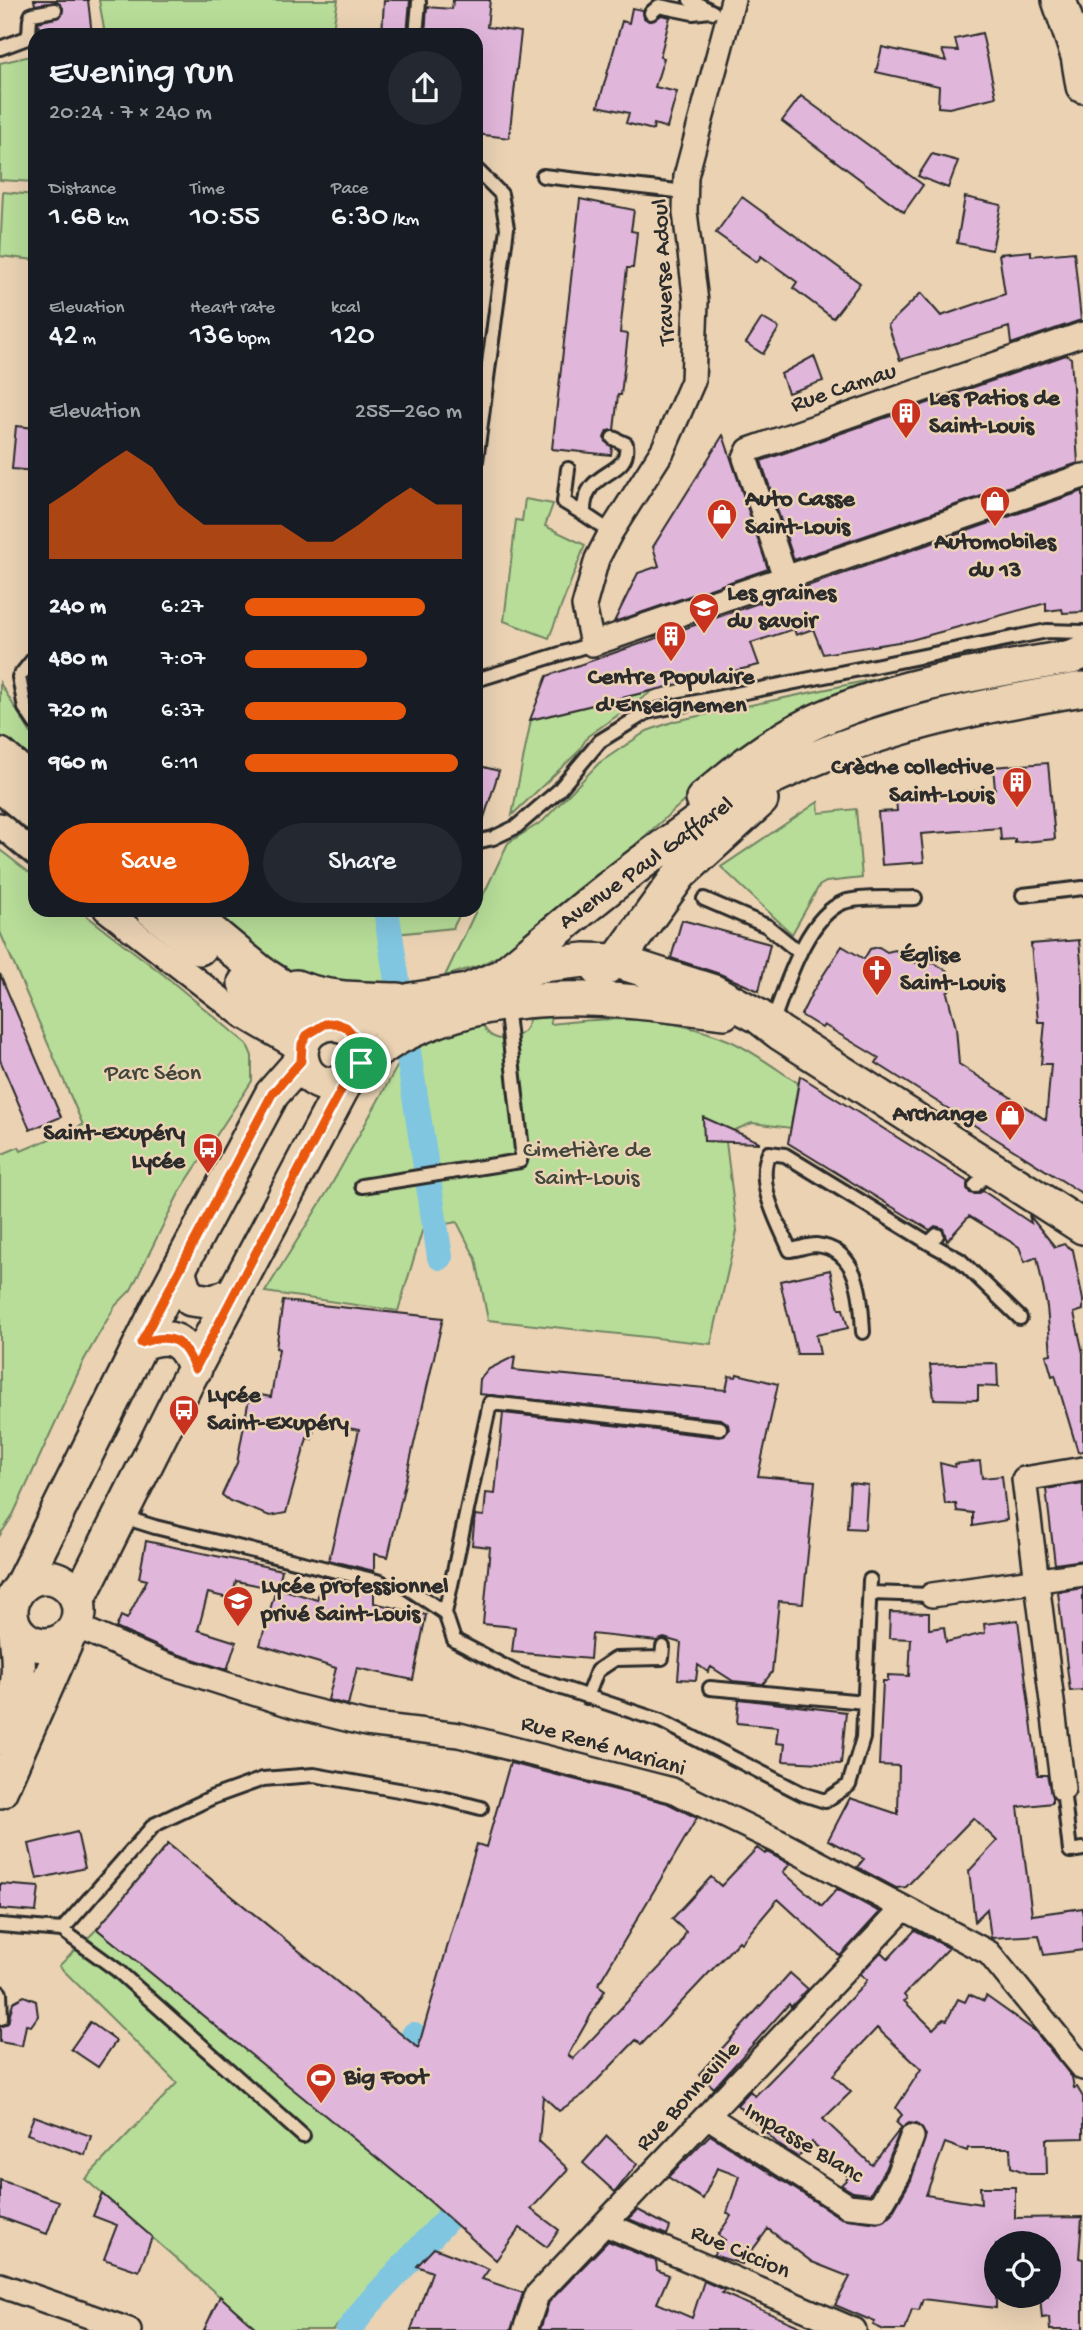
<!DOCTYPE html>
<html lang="en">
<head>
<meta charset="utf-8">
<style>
  :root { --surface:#171b24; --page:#242831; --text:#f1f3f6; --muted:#9ea1a6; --accent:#ea580c }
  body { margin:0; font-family:"Gochi Hand",sans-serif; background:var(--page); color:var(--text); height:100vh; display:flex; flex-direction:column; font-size:26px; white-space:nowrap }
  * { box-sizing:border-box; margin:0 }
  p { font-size:23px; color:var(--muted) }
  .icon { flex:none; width:38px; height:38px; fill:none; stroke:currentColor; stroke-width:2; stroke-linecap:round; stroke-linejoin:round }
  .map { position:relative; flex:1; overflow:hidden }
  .panel { position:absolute; left:28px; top:28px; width:455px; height:889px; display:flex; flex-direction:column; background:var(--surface); border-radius:21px; box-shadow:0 7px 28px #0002 }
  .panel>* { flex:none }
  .controls { position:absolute; left:984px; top:2231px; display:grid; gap:14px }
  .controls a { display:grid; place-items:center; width:77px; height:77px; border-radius:50%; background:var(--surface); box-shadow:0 7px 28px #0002; font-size:35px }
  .pin { position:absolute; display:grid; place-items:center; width:60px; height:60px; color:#fff; margin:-30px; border:4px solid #fff; border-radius:50%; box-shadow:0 2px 7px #0007 }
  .round { display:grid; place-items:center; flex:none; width:74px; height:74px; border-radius:37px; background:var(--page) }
  .overview { display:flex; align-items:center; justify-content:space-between; height:119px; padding:0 21px }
  h1 { font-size:38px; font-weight:600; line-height:52px }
  .metrics { display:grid; grid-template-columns:repeat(3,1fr); gap:10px; height:119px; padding:7px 21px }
  .metrics div { display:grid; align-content:center }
  .metrics b { font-size:30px; font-weight:600 }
  .metrics small { font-size:19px; font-weight:400 }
  .metrics p { font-size:19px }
  .chart { height:196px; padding:14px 21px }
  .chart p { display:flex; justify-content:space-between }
  .chart svg { width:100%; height:126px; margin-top:7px; fill:var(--accent); opacity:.7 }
  .action { display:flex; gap:14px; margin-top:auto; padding:14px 21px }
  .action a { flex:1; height:80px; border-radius:42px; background:var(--accent); color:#fff; font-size:28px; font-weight:600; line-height:80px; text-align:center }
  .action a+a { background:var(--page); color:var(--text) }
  ul { padding:0 21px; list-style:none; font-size:23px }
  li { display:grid; grid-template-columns:112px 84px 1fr; align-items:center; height:52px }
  li i { height:18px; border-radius:9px; background:var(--accent) }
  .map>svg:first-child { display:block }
  .green { fill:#b7dd98; stroke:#718462; stroke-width:2 }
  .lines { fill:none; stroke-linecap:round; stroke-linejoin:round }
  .canal { stroke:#80c6e1; stroke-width:26 }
  .building { fill:#e1b6db; stroke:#2b2b2b; stroke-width:2 }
  .lane-casing { stroke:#2b2b2b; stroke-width:18 }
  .street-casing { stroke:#2b2b2b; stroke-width:28 }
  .secondary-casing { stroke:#2b2b2b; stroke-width:38 }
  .lane { stroke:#ead2b3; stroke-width:12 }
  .street { stroke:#ead2b3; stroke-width:23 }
  .secondary { stroke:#ead2b3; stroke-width:33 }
  .route-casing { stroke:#fff; stroke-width:14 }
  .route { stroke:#ea580c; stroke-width:9 }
  .labels { text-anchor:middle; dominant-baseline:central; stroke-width:5; stroke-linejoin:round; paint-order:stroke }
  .street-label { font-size:24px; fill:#2b2b2b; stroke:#ead2b3 }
  .poi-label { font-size:24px; font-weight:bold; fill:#2b2b2b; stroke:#ead2b3; text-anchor:start }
  .park-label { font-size:24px; fill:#40463b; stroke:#ead2b3 }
</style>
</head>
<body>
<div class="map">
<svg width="1083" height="2330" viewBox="0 0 1083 2330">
  <rect width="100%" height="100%" fill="#ead2b3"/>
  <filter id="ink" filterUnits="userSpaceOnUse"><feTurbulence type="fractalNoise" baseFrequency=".0143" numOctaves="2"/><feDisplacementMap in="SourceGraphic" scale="14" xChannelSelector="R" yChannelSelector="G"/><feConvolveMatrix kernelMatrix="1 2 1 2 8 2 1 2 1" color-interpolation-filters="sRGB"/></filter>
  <g filter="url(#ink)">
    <path class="green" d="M99,0H338L333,29L334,35H105Z
      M35,55V182L0,180V63Z
      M3,192L35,195V260L0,256Z
      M525,499L553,504L545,526L585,545L549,638L504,621L516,520L522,521Z
      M903,673L743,748L585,890L581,887L500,955L481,965L445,976L508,843L543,821L599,763L647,731L675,721Z
      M0,683L35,740V763L0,735Z
      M654,690L588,736L578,752L512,815L531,720Z
      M818,802L819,813L856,809L862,878L826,882L819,886L792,934L721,867Z
      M0,850L35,877V910H79L164,975L247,1044L252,1056V1081L180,1191L131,1290L115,1306L84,1360L12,1517L0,1535V1155L19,1147L21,1151L83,1125L0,932Z
      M213,910H462L453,928L386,935L393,984C360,984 328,984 295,973C268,964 234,929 213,910Z
      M550,1017L551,1024C613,1016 669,1016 728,1040C752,1050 776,1069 798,1083L791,1128L752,1123L725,1134L737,1231L711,1344L488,1320L476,1259L457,1222L423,1228L398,1311L265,1292L329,1189L404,1054L414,1041L483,1024C489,1046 526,1044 529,1019Z
      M168,1844L518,2131L446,2215L333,2330H258L85,2179L177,2083L59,1966L97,1929Z"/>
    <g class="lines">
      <path class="canal" d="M386,910L440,1257
        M414,2035L448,2063
        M349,2330L366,2307L472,2192"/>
    </g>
    <path class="building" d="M34,0H88L92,35H41L38,22L60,17L63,8L57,2L35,5Z
      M384,0H410L407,35H382Z
      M453,0H490L487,27L521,32L509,138L476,134V35H425L427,7L452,9Z
      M632,8L643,10L644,18L649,21L662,15L670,17L660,57L664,58L655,87L677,92L667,128L654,124L653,130L626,123L629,113L598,106L622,21L629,23Z
      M982,33L996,97L949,108L938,107L939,86L876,72L882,47L946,61L942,50L958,51L955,39Z
      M801,96L923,185L904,212L782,121Z
      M932,154L958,161L948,188L918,176Z
      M742,197L860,283L833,318L793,288L797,282L761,256L757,262L716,233Z
      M965,197L1001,205L992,250L957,243Z
      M580,199L634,210L631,231L637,232L633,268H627L620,333L628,334L621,395H618L614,430L607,431L604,438L612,447L611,455L552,449Z
      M1031,251V256L1074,252L1081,320L1011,344L1009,327L900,360L888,325L921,293L941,316L1005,294L999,254Z
      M762,318L779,328L763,354L746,343Z
      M1066,355L1071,358L1078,463L794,560L761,461Z
      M814,356L823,381L788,393L781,374Z
      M16,426L35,428V471L12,469Z
      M723,435L768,569L614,622L638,573L659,566L653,547Z
      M1083,491V612L1063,613L1062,609L1046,611V603L911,640L823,654L813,629L796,635L794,629L751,643L759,665L530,720L547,676Z
      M1048,763L1055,839L1015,843V839L1001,840L1000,828L921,834L924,862L882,865L878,812L897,811L896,798L995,789L993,767Z
      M476,765L499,771L480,830L476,829Z
      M682,920L770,944L759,991L720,974L671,958Z
      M1079,940L1083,984V1194L876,1063L879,1058L824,1025L822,1028L801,1015L813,991L842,946L864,959L870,949L879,947L887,952L895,950L921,966L934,963L947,971L951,987L947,993L956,1028L959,1064L1046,1120L1051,1064H1041L1045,1022H1038L1031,944Z
      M0,974L61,1117L30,1130L0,1060Z
      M800,1076L968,1182L967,1188L970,1193L977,1194L983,1191L1031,1223L1029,1215L1055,1247L1064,1244L1073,1250L1083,1300V1310L1074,1313L1083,1353V1451L1078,1452L1055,1375L1052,1376L1046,1355L1051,1354L1047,1307L1037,1257L1025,1262L1019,1247L969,1216L947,1241L943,1228L935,1226L930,1230L788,1143Z
      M703,1117L759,1142V1143L704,1141Z
      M830,1270L839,1309H843L848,1328L816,1335L820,1354H797L780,1281Z
      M283,1301L443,1318L388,1557L374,1554V1571L329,1560L359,1430L315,1422L312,1439L307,1438L286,1513L270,1516L230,1501L222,1495L237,1463L250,1393L271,1397L279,1349L276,1348Z
      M515,1356L513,1370L726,1390L729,1376L736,1377L737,1374L778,1384L758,1476L815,1481L803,1603L779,1601L772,1672L763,1684L733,1681L711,1667L708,1672L698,1665L696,1680L678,1679L681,1643L664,1638L657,1641L592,1634L590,1659L512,1652L515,1627L483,1624L490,1547L472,1545L475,1515L484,1516L486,1493L495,1494L503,1413L719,1437L724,1436L729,1430L728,1424L721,1419L479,1394L480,1379L489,1369Z
      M992,1363L997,1364L998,1387L978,1386V1400L934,1399L930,1365Z
      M980,1461L982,1478L1002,1476L1007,1520L973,1526V1513L957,1511L956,1504H945L940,1463L955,1467V1464Z
      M850,1483L868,1485L865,1529L847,1528Z
      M1083,1483V1560L1055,1564L1046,1489Z
      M146,1541L282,1570L278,1588L317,1600L322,1579L325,1577L374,1589V1603L426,1615L413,1680L357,1668L348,1705L328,1700L336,1668L260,1645L276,1589L236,1581L232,1599L208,1593L198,1630L236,1642L227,1670L168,1651L116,1628L121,1616L127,1619L147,1580L139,1578Z
      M1083,1588V1690L1070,1691L1058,1592Z
      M890,1612L929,1613V1629L944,1627L946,1642L985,1633L984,1624L1018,1620L1038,1775H1047L1052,1797V1803L1018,1807L1032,1915L1083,1908V1950L1044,1955L1039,1935L991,1938L987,1909L975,1921L969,1871L997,1841L973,1818L906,1887L896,1888L857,1867L864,1859L828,1840L850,1798L898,1814L899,1766L879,1765L883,1681H888V1675L909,1676L911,1639L889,1638Z
      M739,1699L846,1712L841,1764L783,1761L785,1744L776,1743L778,1727L737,1723Z
      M510,1763L667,1803L697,1818L598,1985L605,1990L568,2055L573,2059L679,1947L686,1932L672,1919L711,1877L721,1886L757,1848L765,1854L767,1852L790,1864L783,1872L822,1906L837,1889L880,1912L840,1956L778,1899L741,1943L739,1941L641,2045L636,2040L584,2094L559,2111L543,2096L539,2142L568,2169L531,2209L559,2230L547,2247L520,2228L496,2260L426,2198L97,1929L168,1844L418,2048L477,1844L486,1847Z
      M77,1832L85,1868L37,1879L29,1844Z
      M0,1884L39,1887L36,1912L0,1909Z
      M915,1930L949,1948L904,1995L907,1999L904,2001L933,2029L943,2019L947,2020L958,1999L965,2002L969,1994L984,2001L986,1996L1035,2031L1072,2077L1074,2088L1077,2087L1083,2097V2138L1046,2139L1047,2174H1029L1011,2167L1010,2148H968L967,2151L945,2143L926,2195L981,2204L980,2187H1015V2218L1082,2217L1079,2258L1083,2259V2330H1050L1049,2317L1042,2318L1040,2296H1048V2244H996V2308L923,2299L919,2310L912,2309L905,2330H884L873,2325L875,2322L835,2305L850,2277L812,2262L768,2229L742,2264L713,2255L725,2240L718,2235L731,2216L727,2213L739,2176L717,2168L703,2199L668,2177L710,2135L841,2218L877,2223L890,2217L911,2180L926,2135L917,2124L909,2123L902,2128L896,2122L902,2115L896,2108L921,2069L877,2028L833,2075L851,2092L823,2119L872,2165L901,2128L885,2169L870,2194L853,2192L841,2185L849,2177L812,2142L798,2157L779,2145L737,2105L750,2091L755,2096L860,1989L867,1980L860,1974L881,1952L888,1959Z
      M790,1973L808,1989L791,2007L789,2004L714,2088L699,2074Z
      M24,1996L36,2001L38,2016L31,2026L26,2025L22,2046L0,2042V2027L8,2023L13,2002Z
      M90,2022L116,2041L98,2067L71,2049Z
      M34,2116L91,2136L85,2155L27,2134Z
      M607,2136L637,2164L615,2192L583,2163Z
      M0,2180L59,2201L47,2234L0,2217Z
      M102,2194L152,2237L139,2271L104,2259L117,2225L93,2216Z
      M638,2210L670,2227L667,2235L629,2219Z
      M608,2241L656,2261L657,2270L669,2275L657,2303L692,2318L704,2281L724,2290L722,2293L808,2330H540L549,2302Z
      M434,2248L489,2269L482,2279L523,2293L511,2330H411L432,2272L417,2266Z
      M220,2296L233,2308L258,2330H204Z"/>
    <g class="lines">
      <g class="lane-casing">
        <path id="lane" d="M690,0L713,12
          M651,13L659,6L693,13L710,11
          M416,35L419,2
          M0,48L27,38C32,30 27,22 32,14L55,10
          M476,169L501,194L507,228L476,461
          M543,176L686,192
          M568,469L564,502L584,514
          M611,532L584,514C582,467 631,479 626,444L613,438
          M35,657L19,677L25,708L35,723
          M476,680L592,644
          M476,842L493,838L516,827L558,791L600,741L647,712L1047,631L1083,632
          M1023,895L1083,888
          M704,899L767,926L800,953
          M771,1026C785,990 805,917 844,902C861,896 896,899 915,898
          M362,1186L520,1161L522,1150L506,1004
          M975,1186L991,1169
          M937,1235L929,1243L960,1260L1020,1318
          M863,1332C861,1299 860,1249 816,1245C808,1245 798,1249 790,1250C778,1222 755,1183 769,1153L785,1155L929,1243
          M120,1516L155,1527L381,1582
          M408,1588L445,1613L454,1640L517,1673L661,1721L803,1794L825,1801L849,1785L863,1738L870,1580
          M870,1593L932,1595
          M445,1613L490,1403L720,1428
          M710,1688L865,1702
          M587,1697L597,1671L615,1659L662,1658L663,1647
          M1063,1789L1070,1851L1083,1849
          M0,1925L62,1930L117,1970L303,2136
          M62,1930L154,1825L213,1797L263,1779L314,1775L438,1797L481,1808
          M0,1993L1,2018"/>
      </g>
      <g class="street-casing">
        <path id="street" d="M733,0L686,176L685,212L696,302L693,381L663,450L611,532L597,559L584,606L592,644L1083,476
          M785,577L745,458L749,450L1083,334
          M0,825L35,854
          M106,910L243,1016L301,1050
          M932,1595L1083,1574
          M76,1626L163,1664L294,1706L366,1724L459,1735L672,1790L777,1841L989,1953L1083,2068
          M1063,1789L1024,1479L1083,1469
          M707,2116L848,2206L878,2209L898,2175L912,2137
          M605,2224L854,2330
          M0,2285L129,2330
          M525,2330L537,2295L904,1908"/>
      </g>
      <g class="secondary-casing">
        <path id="secondary" d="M1059,0L1078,56L1083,86
          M0,755L35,785
          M0,785L35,814
          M703,799C735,771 770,744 808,725C890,685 983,672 1072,657L1083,652
          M152,910L199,948
          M185,910L260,972L354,1033L362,1052C361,1066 356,1077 342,1082C298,1098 281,1025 335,1023
          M508,971C562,926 616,880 674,839C691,827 708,813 726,802C838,737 956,709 1083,689
          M600,971L617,961L680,874L761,800
          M245,983L271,1003L302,1044
          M296,987C328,1000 364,999 398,1000
          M346,1027L411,1000L467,991L500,977L542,965L585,960L617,961L714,992L758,1016L780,1033L1083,1227
          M361,1063C374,1054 387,1043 401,1036C505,983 613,998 724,1012
          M178,1270L184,1289L191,1299L214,1302L233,1294
          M141,1343C172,1332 184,1340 195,1369
          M11 1611a34 34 0 1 1 68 0a34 34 0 1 1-68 0Z
          M21,1586L161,1303L223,1186L272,1094L301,1061
          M78,1600L187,1382L346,1081
          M1,1738C19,1694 22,1675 15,1628
          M0,1791L68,1637"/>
      </g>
      <use href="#lane" class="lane"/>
      <use href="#street" class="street"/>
      <use href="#secondary" class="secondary"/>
    </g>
  </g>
  <g class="lines" filter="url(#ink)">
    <g class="route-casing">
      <path id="route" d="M335,1023L346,1027L360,1042L361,1063L356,1073L346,1081L324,1122L195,1369C184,1340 172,1332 141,1343L272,1094L301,1061L302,1044L307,1035L325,1024Z"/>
    </g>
    <use href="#route" class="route"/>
  </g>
  <defs>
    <g id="building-pin" transform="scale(1.575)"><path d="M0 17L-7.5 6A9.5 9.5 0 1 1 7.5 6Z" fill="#c8321e" stroke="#ead2b3"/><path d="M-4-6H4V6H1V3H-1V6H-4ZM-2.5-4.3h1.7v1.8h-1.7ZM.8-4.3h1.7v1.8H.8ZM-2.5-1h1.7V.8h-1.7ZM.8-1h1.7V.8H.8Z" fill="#fff"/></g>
    <g id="shop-pin" transform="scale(1.575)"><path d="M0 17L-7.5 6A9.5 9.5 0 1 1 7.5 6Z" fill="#c8321e" stroke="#ead2b3"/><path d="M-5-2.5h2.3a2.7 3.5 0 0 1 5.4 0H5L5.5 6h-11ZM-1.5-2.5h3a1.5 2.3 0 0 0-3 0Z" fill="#fff"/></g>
    <g id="school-pin" transform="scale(1.575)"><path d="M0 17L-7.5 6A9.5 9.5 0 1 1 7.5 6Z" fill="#c8321e" stroke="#ead2b3"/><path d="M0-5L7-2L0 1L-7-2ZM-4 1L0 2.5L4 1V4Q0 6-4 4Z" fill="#fff"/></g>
    <g id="church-pin" transform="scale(1.575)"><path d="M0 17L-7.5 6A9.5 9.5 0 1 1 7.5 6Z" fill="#c8321e" stroke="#ead2b3"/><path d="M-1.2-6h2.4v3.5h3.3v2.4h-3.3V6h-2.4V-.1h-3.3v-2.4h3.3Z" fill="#fff"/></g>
    <g id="bus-pin" transform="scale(1.575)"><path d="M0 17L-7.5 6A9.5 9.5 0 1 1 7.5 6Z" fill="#c8321e" stroke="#ead2b3"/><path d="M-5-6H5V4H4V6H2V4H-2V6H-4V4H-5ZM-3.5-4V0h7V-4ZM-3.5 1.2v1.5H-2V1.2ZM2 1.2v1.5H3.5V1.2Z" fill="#fff"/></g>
    <g id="stadium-pin" transform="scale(1.575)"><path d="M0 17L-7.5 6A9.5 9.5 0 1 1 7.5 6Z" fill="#c8321e" stroke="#ead2b3"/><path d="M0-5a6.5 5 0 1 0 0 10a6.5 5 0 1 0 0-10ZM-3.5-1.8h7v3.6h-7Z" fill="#fff"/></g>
  </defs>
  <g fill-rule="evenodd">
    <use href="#building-pin" x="906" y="413"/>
    <use href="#shop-pin" x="995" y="501"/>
    <use href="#shop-pin" x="722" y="514"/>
    <use href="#school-pin" x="704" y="608"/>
    <use href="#building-pin" x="671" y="636"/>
    <use href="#building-pin" x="1017" y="782"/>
    <use href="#church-pin" x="877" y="970"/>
    <use href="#shop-pin" x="1010" y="1115"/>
    <use href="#bus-pin" x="208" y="1148"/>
    <use href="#bus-pin" x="184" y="1410"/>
    <use href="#school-pin" x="238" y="1601"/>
    <use href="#stadium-pin" x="321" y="2078"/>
  </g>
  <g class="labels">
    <g class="street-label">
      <text transform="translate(665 272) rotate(-93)">Traverse Adoul</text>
      <text transform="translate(844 389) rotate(-19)">Rue Camau</text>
      <text transform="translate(647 864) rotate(-36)">Avenue Paul Gaffarel</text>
      <text transform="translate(603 1747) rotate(16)">Rue René Mariani</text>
      <text transform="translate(689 2097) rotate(-47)">Rue Bonneville</text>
      <text transform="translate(803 2144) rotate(31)">Impasse Blanc</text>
      <text transform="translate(740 2253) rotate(23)">Rue Ciccion</text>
    </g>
    <g class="poi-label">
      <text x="929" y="399">Les Patios de<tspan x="929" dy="28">Saint-Louis</tspan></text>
      <text x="745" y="500">Auto Casse<tspan x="745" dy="28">Saint-Louis</tspan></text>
      <text x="995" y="543" text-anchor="middle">Automobiles<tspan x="995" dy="28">du 13</tspan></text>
      <text x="727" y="594">Les graines<tspan x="727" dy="28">du savoir</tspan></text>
      <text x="671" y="678" text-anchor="middle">Centre Populaire<tspan x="671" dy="28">d'Enseignemen</tspan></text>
      <text x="994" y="768" text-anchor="end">Crèche collective<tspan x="994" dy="28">Saint-Louis</tspan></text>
      <text x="900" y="956">Église<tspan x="900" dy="28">Saint-Louis</tspan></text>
      <text x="987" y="1115" text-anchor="end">Archange</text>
      <text x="185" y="1134" text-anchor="end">Saint-Exupéry<tspan x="185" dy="28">Lycée</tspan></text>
      <text x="207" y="1396">Lycée<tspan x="207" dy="28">Saint-Exupéry</tspan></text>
      <text x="261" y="1587">Lycée professionnel<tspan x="261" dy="28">privé Saint-Louis</tspan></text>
      <text x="344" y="2078">Big Foot</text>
    </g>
    <g class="park-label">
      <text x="153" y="1074">Parc Séon</text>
      <text x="587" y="1151">Cimetière de<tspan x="587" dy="28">Saint-Louis</tspan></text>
    </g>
  </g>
</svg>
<div class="controls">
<a><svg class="icon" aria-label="locate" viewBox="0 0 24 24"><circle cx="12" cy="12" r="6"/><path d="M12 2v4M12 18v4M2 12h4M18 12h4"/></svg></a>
</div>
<div class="pin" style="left:361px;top:1063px;background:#1e9e55"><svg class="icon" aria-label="arrive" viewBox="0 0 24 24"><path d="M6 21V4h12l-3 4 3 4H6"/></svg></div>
<section class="panel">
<div class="overview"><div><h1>Evening run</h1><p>20:24 · 7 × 240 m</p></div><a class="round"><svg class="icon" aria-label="share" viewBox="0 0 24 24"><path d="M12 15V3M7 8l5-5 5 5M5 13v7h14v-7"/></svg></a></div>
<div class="metrics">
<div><p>Distance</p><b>1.68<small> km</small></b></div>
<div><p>Time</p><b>10:55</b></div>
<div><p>Pace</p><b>6:30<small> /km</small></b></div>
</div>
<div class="metrics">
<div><p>Elevation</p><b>42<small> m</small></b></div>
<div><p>Heart rate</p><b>136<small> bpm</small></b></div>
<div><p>kcal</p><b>120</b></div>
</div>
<div class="chart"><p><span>Elevation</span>255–260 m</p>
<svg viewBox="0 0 160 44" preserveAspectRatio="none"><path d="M0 44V25L10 19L20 12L30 6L40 12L50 25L60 32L70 32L80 32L90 32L100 38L110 38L120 32L130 25L140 19L150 25L160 25V44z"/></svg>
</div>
<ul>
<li><b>240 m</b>6:27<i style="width:83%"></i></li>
<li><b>480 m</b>7:07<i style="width:56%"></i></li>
<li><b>720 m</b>6:37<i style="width:74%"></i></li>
<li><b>960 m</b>6:11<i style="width:98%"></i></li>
</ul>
<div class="action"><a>Save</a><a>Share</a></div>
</section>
</div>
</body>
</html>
